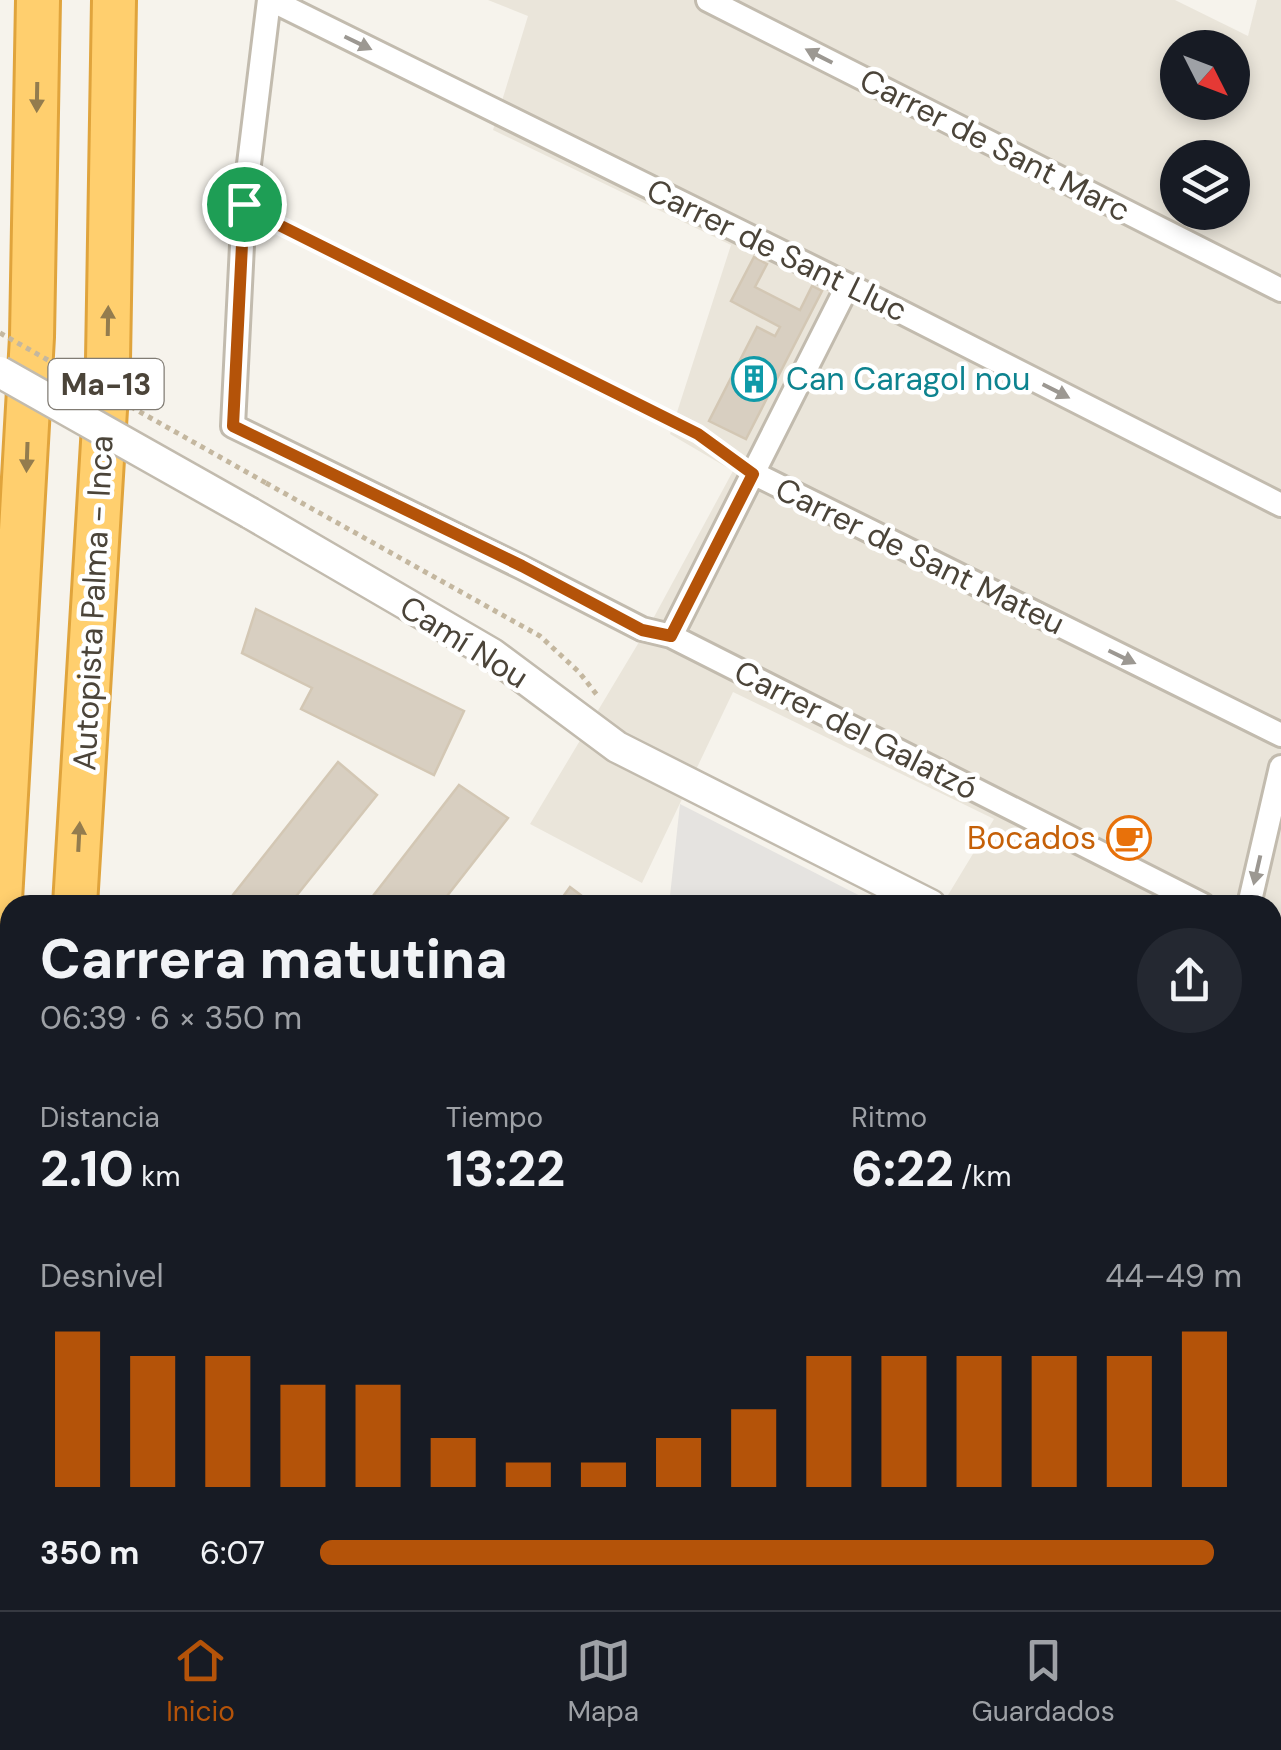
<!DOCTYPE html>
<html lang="es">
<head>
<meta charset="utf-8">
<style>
  :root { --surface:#171b24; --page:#242831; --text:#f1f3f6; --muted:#9ea1a6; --line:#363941; --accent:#b45309 }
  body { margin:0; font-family:"DM Sans",sans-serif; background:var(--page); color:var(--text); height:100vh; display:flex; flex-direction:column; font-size:38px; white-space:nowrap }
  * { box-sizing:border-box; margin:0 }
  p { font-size:32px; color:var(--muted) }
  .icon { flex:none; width:55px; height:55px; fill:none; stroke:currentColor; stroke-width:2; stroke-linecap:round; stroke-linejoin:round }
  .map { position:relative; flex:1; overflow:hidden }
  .drawer { position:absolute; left:0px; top:895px; width:1282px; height:715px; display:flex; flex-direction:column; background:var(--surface); border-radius:30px 30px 0 0; box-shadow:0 5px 15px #0003 }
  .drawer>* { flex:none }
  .needle { width:65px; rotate:132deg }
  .fabs { position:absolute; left:1160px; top:30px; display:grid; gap:20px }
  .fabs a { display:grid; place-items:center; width:90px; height:90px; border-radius:50%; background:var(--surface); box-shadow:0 5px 15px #0003; font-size:50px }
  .pin { position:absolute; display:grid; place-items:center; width:85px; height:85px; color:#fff; margin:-42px; border:5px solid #fff; border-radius:50%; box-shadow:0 2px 10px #0007 }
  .round { display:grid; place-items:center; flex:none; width:105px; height:105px; border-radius:52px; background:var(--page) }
  .headline { display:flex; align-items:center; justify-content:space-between; height:170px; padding:0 40px }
  h1 { font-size:55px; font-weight:800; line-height:75px }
  .figures { display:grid; grid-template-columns:repeat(3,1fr); gap:15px; height:170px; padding:10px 40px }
  .figures div { display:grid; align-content:center }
  .figures b { font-size:50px; font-weight:800 }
  .figures small { font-size:28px; font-weight:400 }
  .figures p { font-size:28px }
  .chart { height:280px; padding:20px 40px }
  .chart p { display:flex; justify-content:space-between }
  .chart svg { width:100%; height:180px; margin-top:10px; stroke:var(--accent); stroke-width:6 }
  ul { padding:0 40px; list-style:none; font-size:32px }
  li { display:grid; grid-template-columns:160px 120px 1fr; align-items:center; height:75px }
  li i { height:25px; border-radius:12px; background:var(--accent) }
  .tab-bar { display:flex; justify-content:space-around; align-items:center; height:140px; border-top:2px solid var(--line); background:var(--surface); font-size:28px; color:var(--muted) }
  .tab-bar a { display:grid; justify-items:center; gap:5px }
  .tab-bar .current { color:var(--accent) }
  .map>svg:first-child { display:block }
  .residential { fill:#eae5da; fill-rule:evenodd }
  .parking { fill:#e5e3e0 }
  .building { fill:#d8cfc1; stroke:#d3c7b4; stroke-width:2.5 }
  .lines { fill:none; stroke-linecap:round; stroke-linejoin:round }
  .minor-casing { stroke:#c2bbae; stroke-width:28 }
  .tertiary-casing { stroke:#c2bbae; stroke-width:35 }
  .motorway-casing { stroke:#e0a43c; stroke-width:48 }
  .path { stroke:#c4b79f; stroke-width:5; stroke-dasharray:5 5; stroke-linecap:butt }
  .minor { stroke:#fff; stroke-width:22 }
  .tertiary { stroke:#fff; stroke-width:30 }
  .motorway { stroke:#ffcf6e; stroke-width:42 }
  .tertiary-bridge-casing { stroke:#c2bbae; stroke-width:35; stroke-linecap:butt }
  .path-bridge { stroke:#c4b79f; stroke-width:5; stroke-dasharray:5 5; stroke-linecap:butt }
  .tertiary-bridge { stroke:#fff; stroke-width:30 }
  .oneway { fill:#9c9892 }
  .oneway2 { fill:#937c4e }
  .route-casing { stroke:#fff; stroke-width:20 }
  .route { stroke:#b45309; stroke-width:12 }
  .labels { text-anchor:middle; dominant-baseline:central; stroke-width:9; stroke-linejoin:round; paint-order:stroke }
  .shield { fill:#fff; stroke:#817c74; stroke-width:2.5 }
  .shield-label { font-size:30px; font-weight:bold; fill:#4b4439 }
  .street-label { font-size:32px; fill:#4b4439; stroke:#fff }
  .culture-label { font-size:32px; fill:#0d838f; stroke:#fff; text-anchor:start }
  .food-label { font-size:32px; fill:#c56008; stroke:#fff; text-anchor:end }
</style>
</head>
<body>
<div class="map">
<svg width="1281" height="1610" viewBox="0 0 1281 1610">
  <rect width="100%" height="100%" fill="#f6f3ec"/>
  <path class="residential" d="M488,0H1175L1248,36L1257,0H1281V1344L1273,1391L1272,905H942L994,819L733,692L642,883L530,824L654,617L733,471L670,434L731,245L493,130L528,16ZM1178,48H1232V102H1178ZM1178,158H1232V212H1178Z
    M911,1600H1235L1233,1610H910Z"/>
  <path class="parking" d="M680,804L878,905H669Z"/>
  <path class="building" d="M754,257L767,264L755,287L800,310L812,286L822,291L746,439L709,421L757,327L775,336L780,327L731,301Z
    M256,609L464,711L434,775L301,709L312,688L242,653Z
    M338,762L377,795L289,905H225Z
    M459,785L508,818L440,905H366Z
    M570,887L594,905H557Z
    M203,1600H285L277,1610H195Z
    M422,1600H497L490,1610H415Z
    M974,1600H1052L1051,1610H974Z
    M1121,1600H1169V1610H1121Z"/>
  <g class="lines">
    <g class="minor-casing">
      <path id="minor" d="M269,0L244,205L233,426L521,567L642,629L671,636L1203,905
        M271,0L848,285L1281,505
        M708,0L1281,290
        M753,473L1281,735
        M671,636L848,285
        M1249,905L1281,767
        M1272,942L1281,948"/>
    </g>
    <g class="tertiary-casing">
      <path id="tertiary" d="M250,513L492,654L617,747L930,905
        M1272,1078L1281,1082"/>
    </g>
    <g class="motorway-casing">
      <path id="motorway" d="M0,900L32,337L38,0
        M75,905L108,360L114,0
        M32,1610L33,1600"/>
    </g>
    <path class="path" d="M268,219L697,434L733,459
      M266,483L540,636L579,672L597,695
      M1272,1218L1281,1177
      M1193,1610L1195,1600"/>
    <use href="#minor" class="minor"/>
    <use href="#tertiary" class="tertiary"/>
    <use href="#motorway" class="motorway"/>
    <g class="tertiary-bridge-casing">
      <path id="tertiary-bridge" d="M0,372L250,513"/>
    </g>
    <path class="path-bridge" d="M0,333L266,483"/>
    <use href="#tertiary-bridge" class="tertiary-bridge"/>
  </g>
  <defs><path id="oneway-solid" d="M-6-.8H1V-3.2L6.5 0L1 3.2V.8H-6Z" transform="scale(2.5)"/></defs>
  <g class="oneway">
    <use href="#oneway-solid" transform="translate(358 43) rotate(26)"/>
    <use href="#oneway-solid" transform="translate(819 56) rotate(-153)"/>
    <use href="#oneway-solid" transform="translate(1056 391) rotate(27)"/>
    <use href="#oneway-solid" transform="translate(1122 657) rotate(26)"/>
    <use href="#oneway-solid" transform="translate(1257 870) rotate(103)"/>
  </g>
  <g class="oneway2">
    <use href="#oneway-solid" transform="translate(37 97) rotate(91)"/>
    <use href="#oneway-solid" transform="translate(108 321) rotate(-89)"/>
    <use href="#oneway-solid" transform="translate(27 457) rotate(92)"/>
    <use href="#oneway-solid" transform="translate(79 837) rotate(-87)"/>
  </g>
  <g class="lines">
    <g class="route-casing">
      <path id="route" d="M244,204L281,226L698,434L753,474L671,636L642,630L522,566L233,426Z"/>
    </g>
    <use href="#route" class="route"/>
  </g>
  <defs>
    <g id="building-ring" transform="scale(2.25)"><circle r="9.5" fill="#fff" stroke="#0f9aa8" stroke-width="1.5"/><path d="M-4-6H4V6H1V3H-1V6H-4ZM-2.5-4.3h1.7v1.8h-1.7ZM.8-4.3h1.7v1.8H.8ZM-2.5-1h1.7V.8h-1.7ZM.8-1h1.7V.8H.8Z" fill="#0f9aa8"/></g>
    <g id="cafe-ring" transform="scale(2.25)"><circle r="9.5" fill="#fff" stroke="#e8710a" stroke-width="1.5"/><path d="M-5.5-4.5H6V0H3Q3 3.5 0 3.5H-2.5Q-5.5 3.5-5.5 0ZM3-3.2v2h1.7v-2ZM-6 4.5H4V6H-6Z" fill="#e8710a"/></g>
  </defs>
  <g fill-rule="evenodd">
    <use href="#building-ring" x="754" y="379"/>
    <use href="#cafe-ring" x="1129" y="838"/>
  </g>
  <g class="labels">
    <rect class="shield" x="48.5" y="359" width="115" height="50" rx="8"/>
    <g class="shield-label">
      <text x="106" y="384">Ma-13</text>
    </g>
    <g class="street-label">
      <text transform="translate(995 145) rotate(27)">Carrer de Sant Marc</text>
      <text transform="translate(777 250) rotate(26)">Carrer de Sant Lluc</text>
      <text transform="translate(920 556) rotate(26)">Carrer de Sant Mateu</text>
      <text transform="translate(93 603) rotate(-87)">Autopista Palma - Inca</text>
      <text transform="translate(464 642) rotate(32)">Camí Nou</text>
      <text transform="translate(856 730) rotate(27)">Carrer del Galatzó</text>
    </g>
    <g class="culture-label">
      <text x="786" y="379">Can Caragol nou</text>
    </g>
    <g class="food-label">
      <text x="1096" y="838">Bocados</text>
    </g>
  </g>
</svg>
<div class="fabs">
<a><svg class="needle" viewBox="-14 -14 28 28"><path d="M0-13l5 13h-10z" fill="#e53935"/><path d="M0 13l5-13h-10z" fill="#9ea1a6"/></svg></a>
<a><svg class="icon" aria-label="layers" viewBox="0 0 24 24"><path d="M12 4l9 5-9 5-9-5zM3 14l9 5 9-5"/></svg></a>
</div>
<div class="pin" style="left:244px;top:204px;background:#1e9e55"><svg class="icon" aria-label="arrive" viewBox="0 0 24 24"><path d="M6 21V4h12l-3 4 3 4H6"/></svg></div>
<section class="drawer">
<div class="headline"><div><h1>Carrera matutina</h1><p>06:39 · 6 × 350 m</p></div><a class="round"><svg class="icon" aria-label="share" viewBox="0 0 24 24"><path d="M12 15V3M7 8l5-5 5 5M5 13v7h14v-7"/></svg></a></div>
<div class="figures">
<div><p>Distancia</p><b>2.10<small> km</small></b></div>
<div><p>Tiempo</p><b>13:22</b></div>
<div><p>Ritmo</p><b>6:22<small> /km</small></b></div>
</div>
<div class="chart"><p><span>Desnivel</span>44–49 m</p>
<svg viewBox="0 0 160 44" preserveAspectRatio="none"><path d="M5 44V6M15 44V12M25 44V12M35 44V19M45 44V19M55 44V32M65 44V38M75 44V38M85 44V32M95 44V25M105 44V12M115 44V12M125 44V12M135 44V12M145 44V12M155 44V6"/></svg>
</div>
<ul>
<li><b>350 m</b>6:07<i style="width:97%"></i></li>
</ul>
</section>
</div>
<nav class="tab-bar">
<a class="current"><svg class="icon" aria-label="home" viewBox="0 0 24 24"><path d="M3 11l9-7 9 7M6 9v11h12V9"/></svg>Inicio</a>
<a><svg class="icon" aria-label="map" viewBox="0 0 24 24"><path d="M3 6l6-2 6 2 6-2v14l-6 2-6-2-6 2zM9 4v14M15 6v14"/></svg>Mapa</a>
<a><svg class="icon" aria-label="saved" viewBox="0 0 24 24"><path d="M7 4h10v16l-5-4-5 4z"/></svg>Guardados</a>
</nav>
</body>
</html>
